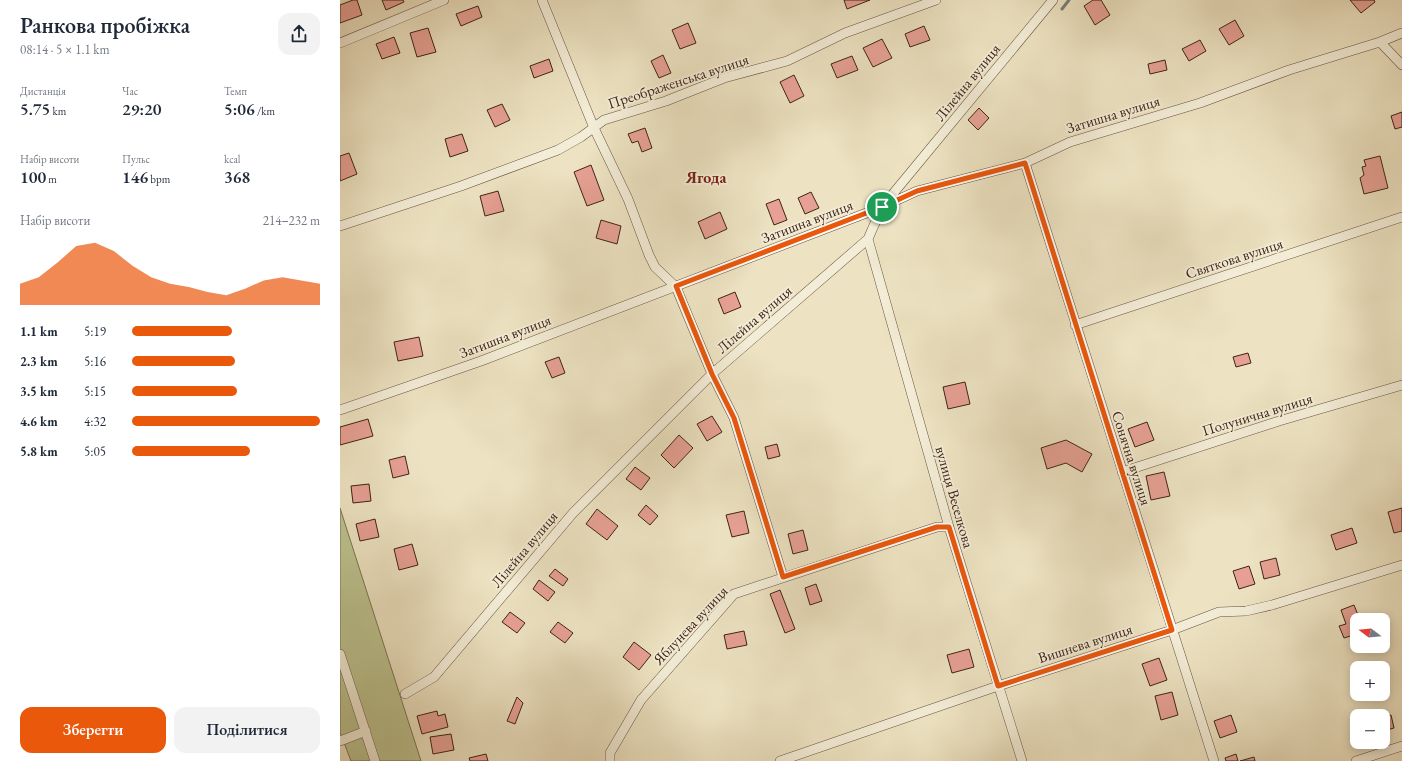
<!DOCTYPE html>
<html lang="uk">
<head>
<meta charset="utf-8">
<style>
  :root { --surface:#fff; --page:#f2f2f3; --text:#1f2937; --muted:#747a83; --accent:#ea580c }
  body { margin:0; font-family:"EB Garamond",serif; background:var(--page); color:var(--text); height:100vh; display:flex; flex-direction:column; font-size:15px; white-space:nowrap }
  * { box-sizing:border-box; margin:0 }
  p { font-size:13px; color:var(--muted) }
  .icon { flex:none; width:22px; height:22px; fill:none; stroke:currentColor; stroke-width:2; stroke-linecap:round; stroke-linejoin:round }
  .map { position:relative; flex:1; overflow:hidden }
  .drawer { display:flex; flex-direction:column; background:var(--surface); width:340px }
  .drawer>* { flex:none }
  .needle { width:26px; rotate:286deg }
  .tools { position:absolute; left:1010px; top:613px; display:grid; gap:8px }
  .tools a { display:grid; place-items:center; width:40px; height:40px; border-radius:8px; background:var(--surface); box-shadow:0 2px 10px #0003; font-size:20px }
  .pin { position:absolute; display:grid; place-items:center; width:34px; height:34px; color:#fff; margin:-17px; border:2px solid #fff; border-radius:50%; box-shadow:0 1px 4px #0007 }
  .round { display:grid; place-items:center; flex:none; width:42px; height:42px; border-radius:12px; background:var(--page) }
  .summary { display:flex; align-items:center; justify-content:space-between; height:68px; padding:0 20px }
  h1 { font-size:22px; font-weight:600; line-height:30px }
  .metrics { display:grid; grid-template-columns:repeat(3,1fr); gap:6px; height:68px; padding:4px 20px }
  .metrics div { display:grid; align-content:center }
  .metrics b { font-size:17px; font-weight:600 }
  .metrics small { font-size:11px; font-weight:400 }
  .metrics p { font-size:11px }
  .chart { height:112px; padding:8px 20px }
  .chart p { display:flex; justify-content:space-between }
  .chart svg { width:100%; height:72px; margin-top:4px; fill:var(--accent); opacity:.7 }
  .cta { display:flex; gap:8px; margin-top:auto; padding:8px 20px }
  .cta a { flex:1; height:46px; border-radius:12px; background:var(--accent); color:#fff; font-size:16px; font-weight:600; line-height:46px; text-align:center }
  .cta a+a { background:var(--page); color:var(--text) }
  ul { padding:0 20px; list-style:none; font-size:13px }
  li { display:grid; grid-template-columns:64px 48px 1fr; align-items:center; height:30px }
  li i { height:10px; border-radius:5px; background:var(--accent) }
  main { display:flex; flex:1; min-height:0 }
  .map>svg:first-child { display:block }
  .green { fill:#bcc390; stroke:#7d7354 }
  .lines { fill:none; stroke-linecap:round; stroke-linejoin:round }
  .stream { stroke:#777f7b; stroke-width:3 }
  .building { fill:#e7a194; stroke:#3e2318 }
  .street-casing { stroke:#6a5342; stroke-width:10 }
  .street { stroke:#f3edd7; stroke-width:9 }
  .route-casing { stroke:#fff; stroke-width:8 }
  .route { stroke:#ea580c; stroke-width:5 }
  .labels { text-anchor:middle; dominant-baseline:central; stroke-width:3.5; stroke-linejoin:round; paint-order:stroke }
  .street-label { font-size:15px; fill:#3e2318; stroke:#f3edd7 }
  .neighbourhood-label { font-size:16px; font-weight:bold; fill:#7a1f14; stroke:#f3edd7 }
</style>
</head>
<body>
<main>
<section class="drawer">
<div class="summary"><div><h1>Ранкова пробіжка</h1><p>08:14 · 5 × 1.1 km</p></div><a class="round"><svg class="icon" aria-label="share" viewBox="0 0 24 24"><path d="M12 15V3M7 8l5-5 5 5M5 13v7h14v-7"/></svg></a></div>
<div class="metrics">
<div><p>Дистанція</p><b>5.75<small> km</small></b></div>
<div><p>Час</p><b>29:20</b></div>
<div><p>Темп</p><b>5:06<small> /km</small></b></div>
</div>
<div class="metrics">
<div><p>Набір висоти</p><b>100<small> m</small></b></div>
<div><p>Пульс</p><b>146<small> bpm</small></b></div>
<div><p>kcal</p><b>368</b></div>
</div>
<div class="chart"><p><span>Набір висоти</span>214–232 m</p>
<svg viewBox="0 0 160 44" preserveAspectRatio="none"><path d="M0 44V31L10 27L20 18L30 8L40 6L50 11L60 20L70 27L80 31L90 33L100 36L110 38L120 34L130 29L140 27L150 29L160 31V44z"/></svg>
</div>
<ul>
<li><b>1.1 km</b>5:19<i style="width:53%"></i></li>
<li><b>2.3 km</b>5:16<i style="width:55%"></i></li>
<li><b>3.5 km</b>5:15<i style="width:56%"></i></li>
<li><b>4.6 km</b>4:32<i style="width:100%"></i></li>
<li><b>5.8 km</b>5:05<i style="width:63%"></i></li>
</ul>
<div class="cta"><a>Зберегти</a><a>Поділитися</a></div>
</section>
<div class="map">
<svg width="1062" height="761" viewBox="0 0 1062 761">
  <rect width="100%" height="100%" fill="#ede3c2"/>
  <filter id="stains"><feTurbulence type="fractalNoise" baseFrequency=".005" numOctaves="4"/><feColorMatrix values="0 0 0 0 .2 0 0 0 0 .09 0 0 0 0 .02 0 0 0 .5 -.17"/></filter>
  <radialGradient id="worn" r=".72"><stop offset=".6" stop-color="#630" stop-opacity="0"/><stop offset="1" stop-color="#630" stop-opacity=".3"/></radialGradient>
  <path class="green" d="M0,508L81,761H11L0,732Z"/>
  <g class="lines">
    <path class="stream" d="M722,9L729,0"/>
  </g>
  <path class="building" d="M13,0H17L22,15L0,23V5Z
    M42,0H63L64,2L46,10Z
    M504,0H530L507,9Z
    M753,0H761L770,15L755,25L744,6Z
    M1010,0H1034L1035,2L1021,13Z
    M138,6L142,17L121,26L116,14Z
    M895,20L904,36L889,45L879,29Z
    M348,23L356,43L340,49L332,30Z
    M584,26L590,40L570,47L565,34Z
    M88,28L96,52L77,57L70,33Z
    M54,37L60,53L42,59L36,44Z
    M542,39L552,58L533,67L523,48Z
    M860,40L866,51L849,61L842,49Z
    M323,55L331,73L319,78L311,61Z
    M512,56L518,70L497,78L491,64Z
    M209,59L213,71L194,78L190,66Z
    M825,60L827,70L810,74L808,64Z
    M454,75L464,96L450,103L440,82Z
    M162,104L170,120L155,127L147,110Z
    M639,108L649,118L638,130L628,120Z
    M1062,112V127L1055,129L1051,116Z
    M305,128L312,148L302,152L298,141L292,143L288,134Z
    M122,134L128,151L110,157L105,139Z
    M9,153L17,174L0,181V156Z
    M1040,156L1048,188L1024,194L1020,178L1024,175L1022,167L1026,166L1024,160Z
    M251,165L264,200L247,206L234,172Z
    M158,191L164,211L145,216L140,196Z
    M471,192L479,208L465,214L458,198Z
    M439,199L447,220L434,225L426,204Z
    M380,212L387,229L365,239L358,222Z
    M261,220L281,226L277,244L256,238Z
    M395,292L401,307L384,314L378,299Z
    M79,337L83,356L58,361L54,342Z
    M908,353L911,363L896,367L893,357Z
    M219,357L225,373L212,378L205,362Z
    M625,382L630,404L608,409L603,387Z
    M372,416L382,432L367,441L357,424Z
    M28,419L33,436L0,445V427Z
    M807,422L814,440L795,447L788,429Z
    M339,435L353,448L334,468L321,455Z
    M726,440L752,454L742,472L726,463L707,469L701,448Z
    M437,444L440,456L428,459L425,447Z
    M65,456L69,474L53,478L49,460Z
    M295,467L310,478L301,490L286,479Z
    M824,472L830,496L811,500L806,476Z
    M29,484L31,501L13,503L11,486Z
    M306,505L318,516L310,525L298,515Z
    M1062,508V531L1054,533L1048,512Z
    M257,509L278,526L267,540L246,524Z
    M404,511L409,533L392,537L386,515Z
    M35,519L39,537L20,541L16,524Z
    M1012,528L1017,543L996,550L991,535Z
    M463,530L468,550L453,554L448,534Z
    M72,544L78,565L59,570L54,549Z
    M936,558L940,575L924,579L920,562Z
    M909,566L915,584L899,589L893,571Z
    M215,569L228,579L223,586L209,576Z
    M199,580L215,592L208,601L193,589Z
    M476,584L482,601L470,605L465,588Z
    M440,590L455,629L445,633L430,594Z
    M1014,605L1020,620H1017V634L1004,638L999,626L1006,624L1001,610Z
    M170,612L185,623L177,633L162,622Z
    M218,622L233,633L225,643L210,632Z
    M404,631L407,645L387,649L384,635Z
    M294,642L311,655L299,670L283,657Z
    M629,649L634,667L612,673L607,655Z
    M819,658L827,680L810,686L802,664Z
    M832,692L838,715L821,720L815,696Z
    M177,697L183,703L175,724L167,721Z
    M97,711L98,716L105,714L108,727L82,734L77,716Z
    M891,715L897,732L880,738L874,721Z
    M1051,715L1054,728L1043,731V717Z
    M111,734L114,750L93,754L90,737Z
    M146,754L148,761H130L129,758Z
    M896,754L898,761H886L885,758Z
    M914,757L915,761H900Z"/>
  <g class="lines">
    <g class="street-casing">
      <path id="street" d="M202,0L254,128L288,199L309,255L315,267L336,287L372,374L394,418L443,577
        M1040,42L1062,65
        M0,43L104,0
        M685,163L874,761
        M0,226L121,186L218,150L241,137L264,120L326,101L384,78L447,61L505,33L596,0
        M528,239L609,527L682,761
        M735,325L1062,217
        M0,410L141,361L542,207L577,191L685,163L730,142L860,103L949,70L1040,42L1062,33
        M782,472L939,421L1062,385
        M0,654L35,761
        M65,694L94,677L233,513L372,374L528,239L542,207L713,0
        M0,741L26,731
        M270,761V753L301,700L394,594L597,527H609
        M440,761L658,686L832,630L879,612L906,611L932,605L1062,565
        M1016,761L1062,746"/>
    </g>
    <use href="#street" class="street"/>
  </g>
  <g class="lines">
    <g class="route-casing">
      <path id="route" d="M685,163L832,630L658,686L609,527H597L443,577L394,418L372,374L336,286L542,207L577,191Z"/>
    </g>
    <use href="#route" class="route"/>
  </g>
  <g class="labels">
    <g class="street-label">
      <text transform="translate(338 81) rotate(-18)">Преображенська вулиця</text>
      <text transform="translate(627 82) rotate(-51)">Лілейна вулиця</text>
      <text transform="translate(773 114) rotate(-17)">Затишна вулиця</text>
      <text transform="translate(467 221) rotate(-21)">Затишна вулиця</text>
      <text transform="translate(894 258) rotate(-18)">Святкова вулиця</text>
      <text transform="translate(414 319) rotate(-41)">Лілейна вулиця</text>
      <text transform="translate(165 336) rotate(-21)">Затишна вулиця</text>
      <text transform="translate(917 414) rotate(-17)">Полунична вулиця</text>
      <text transform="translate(792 458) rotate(72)">Сонячна вулиця</text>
      <text transform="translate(615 497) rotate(74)">вулиця Веселкова</text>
      <text transform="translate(184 549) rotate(-50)">Лілейна вулиця</text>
      <text transform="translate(350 625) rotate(-47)">Яблунева вулиця</text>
      <text transform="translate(745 643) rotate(-18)">Вишнева вулиця</text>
    </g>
    <g class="neighbourhood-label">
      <text x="366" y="177">Ягода</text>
    </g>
  </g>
  <rect width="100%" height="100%" filter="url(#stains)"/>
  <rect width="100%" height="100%" fill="url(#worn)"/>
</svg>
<div class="tools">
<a><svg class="needle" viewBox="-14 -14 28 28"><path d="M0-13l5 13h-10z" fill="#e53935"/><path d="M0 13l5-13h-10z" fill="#747a83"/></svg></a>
<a>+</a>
<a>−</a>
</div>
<div class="pin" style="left:542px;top:207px;background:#1e9e55"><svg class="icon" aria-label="arrive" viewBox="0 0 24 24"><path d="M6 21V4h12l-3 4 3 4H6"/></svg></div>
</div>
</main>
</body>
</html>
